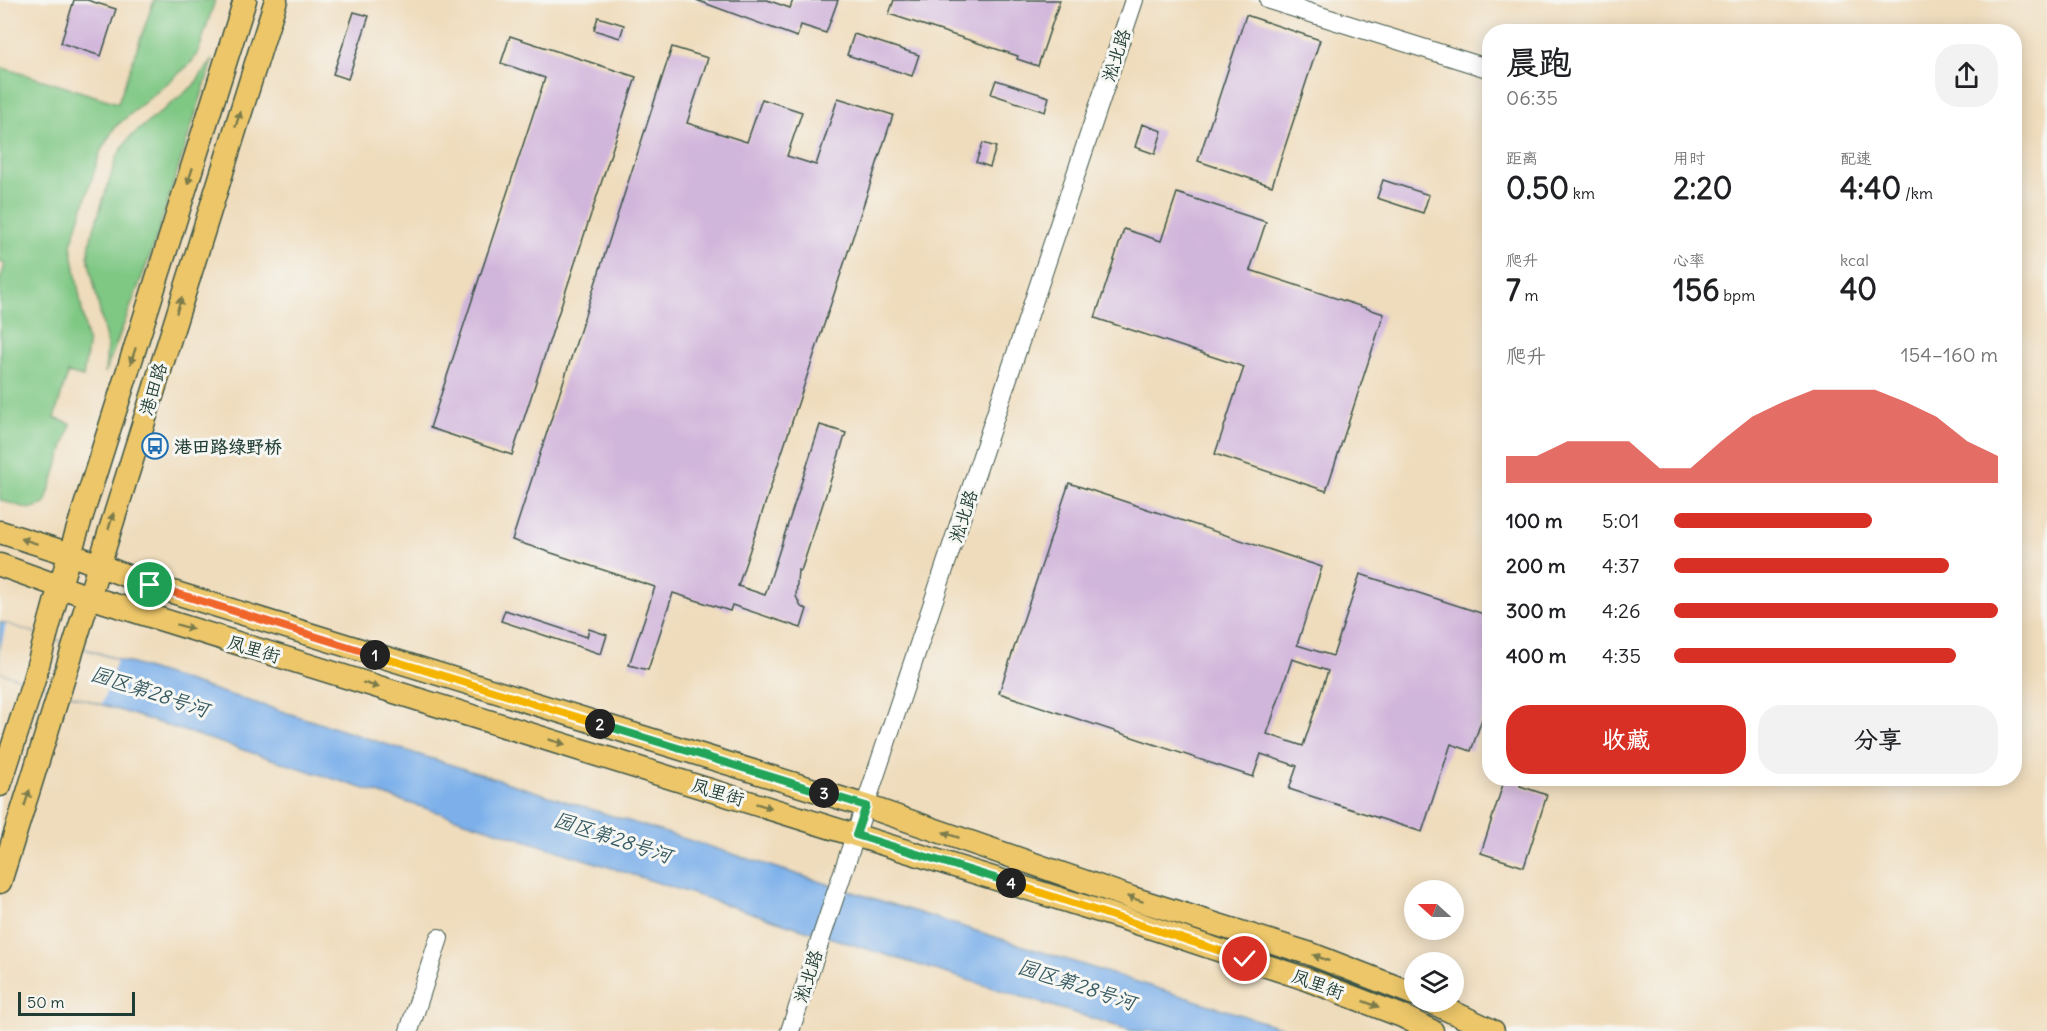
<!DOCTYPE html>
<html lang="zh">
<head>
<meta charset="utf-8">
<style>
  :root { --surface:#fff; --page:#f2f2f2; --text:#202124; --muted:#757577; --accent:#d93025 }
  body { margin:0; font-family:Delius,"LXGW WenKai TC",sans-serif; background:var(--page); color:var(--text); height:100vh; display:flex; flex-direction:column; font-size:22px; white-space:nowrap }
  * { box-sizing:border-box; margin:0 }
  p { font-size:20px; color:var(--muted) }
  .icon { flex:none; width:33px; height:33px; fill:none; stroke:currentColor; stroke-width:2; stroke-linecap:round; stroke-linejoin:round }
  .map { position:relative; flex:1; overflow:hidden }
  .side { position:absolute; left:1482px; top:24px; width:540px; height:762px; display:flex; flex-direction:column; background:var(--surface); border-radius:24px; box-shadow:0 3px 15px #0003 }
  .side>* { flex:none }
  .needle { width:39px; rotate:291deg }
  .tools { position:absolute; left:1404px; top:880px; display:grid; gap:12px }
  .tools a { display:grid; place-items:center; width:60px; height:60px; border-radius:50%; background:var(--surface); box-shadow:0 3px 15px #0003; font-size:30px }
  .scale { position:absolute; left:18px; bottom:15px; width:117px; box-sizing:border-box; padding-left:6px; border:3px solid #1f3d34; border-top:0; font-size:16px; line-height:21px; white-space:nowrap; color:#1f3d34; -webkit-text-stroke:4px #f6f6f2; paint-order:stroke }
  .pin { position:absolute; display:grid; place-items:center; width:51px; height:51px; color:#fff; margin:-26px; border:3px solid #fff; border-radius:50%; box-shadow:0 2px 6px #0007 }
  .km { position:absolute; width:30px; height:30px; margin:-15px; border-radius:50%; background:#222; color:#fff; font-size:16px; line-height:30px; text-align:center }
  .round { display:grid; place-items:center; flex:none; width:63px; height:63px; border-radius:24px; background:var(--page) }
  .headline { display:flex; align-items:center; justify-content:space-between; height:102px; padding:0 24px }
  h1 { font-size:33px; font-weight:700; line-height:45px }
  .metrics { display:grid; grid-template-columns:repeat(3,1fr); gap:9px; height:102px; padding:6px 24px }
  .metrics div { display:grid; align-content:center }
  .metrics b { font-size:30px; font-weight:700 }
  .metrics small { font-size:16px; font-weight:400 }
  .metrics p { font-size:16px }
  .chart { height:168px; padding:12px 24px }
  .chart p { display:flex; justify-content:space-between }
  .chart svg { width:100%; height:108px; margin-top:6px; fill:var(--accent); opacity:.7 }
  .cta { display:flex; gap:12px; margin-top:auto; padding:12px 24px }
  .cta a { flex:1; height:69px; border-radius:24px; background:var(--accent); color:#fff; font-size:24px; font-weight:700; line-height:69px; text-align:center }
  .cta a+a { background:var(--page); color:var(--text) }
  ul { padding:0 24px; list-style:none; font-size:20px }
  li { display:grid; grid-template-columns:96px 72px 1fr; align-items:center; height:45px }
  li i { height:15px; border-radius:8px; background:var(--accent) }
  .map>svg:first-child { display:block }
  .green { fill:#7fc884; stroke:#4f825c; stroke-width:1.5 }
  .water { fill:#7db0ea; stroke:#4e768f; stroke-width:1.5 }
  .pier { fill:#efdcbc }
  .building { fill:#d1b6db; fill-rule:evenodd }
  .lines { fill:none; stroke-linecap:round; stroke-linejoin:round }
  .minor-casing { stroke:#3e5548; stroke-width:20 }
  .major-casing { stroke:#3e5548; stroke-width:25 }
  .minor { stroke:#fff; stroke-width:18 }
  .major { stroke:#ecc669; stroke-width:22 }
  .oneway { fill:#7b7b4c }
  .split-1-casing { stroke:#fff; stroke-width:12 }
  .split-2-casing { stroke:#fff; stroke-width:12 }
  .split-3-casing { stroke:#fff; stroke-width:12 }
  .split-4-casing { stroke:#fff; stroke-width:12 }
  .split-5-casing { stroke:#fff; stroke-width:12 }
  .split-1 { stroke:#f0652b; stroke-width:8 }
  .split-2 { stroke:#f5b400; stroke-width:8 }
  .split-3 { stroke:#22a559; stroke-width:8 }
  .split-4 { stroke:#22a559; stroke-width:8 }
  .split-5 { stroke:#f5b400; stroke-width:8 }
  .labels { text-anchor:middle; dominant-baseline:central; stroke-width:6; stroke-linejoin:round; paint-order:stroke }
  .street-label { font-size:18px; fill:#1f3d34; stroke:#f6f6f2 }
  .poi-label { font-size:18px; font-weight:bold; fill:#1f3d34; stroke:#f6f6f2; text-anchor:start }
  .water-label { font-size:20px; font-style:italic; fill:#365a62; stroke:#f6f6f2 }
</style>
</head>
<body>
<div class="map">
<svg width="2047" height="1031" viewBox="0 0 2047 1031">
  <rect width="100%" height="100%" fill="#f6f6f2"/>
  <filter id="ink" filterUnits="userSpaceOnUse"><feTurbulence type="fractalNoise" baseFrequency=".0167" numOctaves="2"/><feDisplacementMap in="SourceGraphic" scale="12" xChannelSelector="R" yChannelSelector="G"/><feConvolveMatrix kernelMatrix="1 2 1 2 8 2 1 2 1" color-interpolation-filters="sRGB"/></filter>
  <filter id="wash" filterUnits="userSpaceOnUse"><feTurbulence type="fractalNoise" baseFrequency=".008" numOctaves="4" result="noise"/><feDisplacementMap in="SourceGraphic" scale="24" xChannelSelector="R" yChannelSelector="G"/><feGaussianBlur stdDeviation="1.35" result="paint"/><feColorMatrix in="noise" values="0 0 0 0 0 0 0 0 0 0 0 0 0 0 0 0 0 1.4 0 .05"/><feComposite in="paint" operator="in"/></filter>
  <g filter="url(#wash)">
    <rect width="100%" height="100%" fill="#efdcbc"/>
    <path class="green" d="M154,0H215L198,53L190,64L115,127L101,150L71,245L88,346L83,377L68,373L54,418L71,424L45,504L29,509L0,500V281L5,264L0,262V67L118,103Z
      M213,59L152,251L105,373L107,344L88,257L91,238L117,156L130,137L193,86Z"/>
    <path class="water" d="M0,622L1292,1031H1133L796,927L0,672Z"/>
    <path class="pier" d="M6,624L117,660L102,704L0,672V651Z"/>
    <g id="blocks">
      <path class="building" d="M74,0H87L116,9L101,56L61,43Z
        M696,0H767L790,8L793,0H838L826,33L801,25L797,37Z
        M894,0H1060L1038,66L1017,59L1018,56L889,14Z
        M354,12L369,16L348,79L333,74Z
        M1246,15L1320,40L1272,186L1198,161Z
        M598,17L624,25L620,38L594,30Z
        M854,34L919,55L912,76L847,55Z
        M510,36L636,77L512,455L430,428L545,78L501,63Z
        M672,47L708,58L687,123L747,142L762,99L802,112L787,156L816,165L838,98L893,115L738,586L765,595L820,425L846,433L801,571L798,570L796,596L801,607L807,609L801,628L732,605L730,611L673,593L648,670L629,665L655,587L512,540Z
        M996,80L1049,97L1045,112L991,94Z
        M1142,124L1162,131L1155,154L1135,147Z
        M983,143L996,147L990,167L976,162Z
        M1383,180L1429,195L1423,213L1377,198Z
        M1177,193L1266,222L1250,270L1384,314L1326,491L1215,454L1244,367L1095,318L1124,229L1161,241Z
        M1069,483L1322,567L1297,645L1333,656L1360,574L1490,616V696L1471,751L1451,744L1422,832L1289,789L1297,766L1261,754L1253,777L999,693ZM1292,659L1328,671L1303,746L1267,734Z
        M505,610L587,637L589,629L607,635L601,654L501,621Z
        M1505,778H1523L1520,786L1547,795L1524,867L1481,853Z"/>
    </g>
  </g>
  <g filter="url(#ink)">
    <use href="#blocks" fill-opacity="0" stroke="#3e5548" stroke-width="1.5"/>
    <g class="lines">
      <g class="minor-casing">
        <path id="minor" d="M1269,0L1490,69
          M409,1031L439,938
          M790,1031L1134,0"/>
      </g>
      <g class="major-casing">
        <path id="major" d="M0,532L70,554L150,585L866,806L1132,898L1311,954L1414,994
          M0,565L89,597L1128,920L1303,978L1402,1016L1432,1031
          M0,785L33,683L60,585L245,0
          M0,882C93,589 183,294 276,0
          M1431,1002L1493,1031"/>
      </g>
      <use href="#minor" class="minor"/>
      <use href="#major" class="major"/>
    </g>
    <defs><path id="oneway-solid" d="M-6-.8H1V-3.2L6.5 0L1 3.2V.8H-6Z" transform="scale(1.5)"/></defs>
    <g class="oneway">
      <use href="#oneway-solid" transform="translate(238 119) rotate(-72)"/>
      <use href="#oneway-solid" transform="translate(190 176) rotate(108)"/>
      <use href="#oneway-solid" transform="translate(179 305) rotate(-72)"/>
      <use href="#oneway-solid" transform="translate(133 356) rotate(108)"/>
      <use href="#oneway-solid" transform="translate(111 521) rotate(-73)"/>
      <use href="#oneway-solid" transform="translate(29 541) rotate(-162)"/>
      <use href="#oneway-solid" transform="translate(185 627) rotate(17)"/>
      <use href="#oneway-solid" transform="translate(371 685) rotate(17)"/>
      <use href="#oneway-solid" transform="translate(557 742) rotate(17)"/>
      <use href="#oneway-solid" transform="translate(27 798) rotate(-72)"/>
      <use href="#oneway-solid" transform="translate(764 806) rotate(17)"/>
      <use href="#oneway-solid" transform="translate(951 835) rotate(-161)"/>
      <use href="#oneway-solid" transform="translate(1135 899) rotate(-162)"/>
      <use href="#oneway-solid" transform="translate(1321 958) rotate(-159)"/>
      <use href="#oneway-solid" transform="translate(1371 1004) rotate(21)"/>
    </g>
  </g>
  <g class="lines" filter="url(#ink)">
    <g class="split-1-casing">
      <path id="split-1" d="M150,585L375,655"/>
    </g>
    <g class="split-2-casing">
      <path id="split-2" d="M375,655L600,724"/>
    </g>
    <g class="split-3-casing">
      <path id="split-3" d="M600,724L824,793"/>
    </g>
    <g class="split-4-casing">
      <path id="split-4" d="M824,793L866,806L856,835L1011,883"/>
    </g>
    <g class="split-5-casing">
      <path id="split-5" d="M1011,883L1245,959"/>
    </g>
    <use href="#split-1" class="split-1"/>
    <use href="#split-2" class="split-2"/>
    <use href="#split-3" class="split-3"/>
    <use href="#split-4" class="split-4"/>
    <use href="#split-5" class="split-5"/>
  </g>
  <defs>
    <g id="bus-ring" transform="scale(1.35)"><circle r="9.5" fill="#f6f6f2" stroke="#1f6fb2" stroke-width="1.5"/><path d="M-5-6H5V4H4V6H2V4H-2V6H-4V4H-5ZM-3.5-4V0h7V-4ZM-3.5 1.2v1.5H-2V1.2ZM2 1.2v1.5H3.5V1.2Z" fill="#1f6fb2"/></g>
  </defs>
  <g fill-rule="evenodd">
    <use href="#bus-ring" x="155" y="446"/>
  </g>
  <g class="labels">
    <g class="street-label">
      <text transform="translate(1116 55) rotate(-72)">淞北路</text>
      <text transform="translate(153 389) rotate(-73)">港田路</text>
      <text transform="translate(963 516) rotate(-72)">淞北路</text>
      <text transform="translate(254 649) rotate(17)">凤里街</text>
      <text transform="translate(718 792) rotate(17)">凤里街</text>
      <text transform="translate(808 976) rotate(-72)">淞北路</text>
      <text transform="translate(1318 984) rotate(20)">凤里街</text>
    </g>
    <g class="poi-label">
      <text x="174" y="446">港田路绿野桥</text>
    </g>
    <g class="water-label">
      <text transform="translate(150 691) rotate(18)">园区第28号河</text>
      <text transform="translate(613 837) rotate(18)">园区第28号河</text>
      <text transform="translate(1077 984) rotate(18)">园区第28号河</text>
    </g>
  </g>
</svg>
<div class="tools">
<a><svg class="needle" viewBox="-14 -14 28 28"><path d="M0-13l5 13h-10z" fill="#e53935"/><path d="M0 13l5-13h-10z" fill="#757577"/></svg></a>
<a><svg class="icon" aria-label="layers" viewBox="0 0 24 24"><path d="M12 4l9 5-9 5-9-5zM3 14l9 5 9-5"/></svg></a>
</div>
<div class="scale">50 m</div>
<div class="pin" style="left:150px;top:585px;background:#1e9e55"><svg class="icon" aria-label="arrive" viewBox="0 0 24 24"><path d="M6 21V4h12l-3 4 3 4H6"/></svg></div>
<div class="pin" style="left:1245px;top:959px;background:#d93025"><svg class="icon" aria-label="check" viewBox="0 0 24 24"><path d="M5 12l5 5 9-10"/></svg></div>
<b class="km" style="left:375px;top:655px">1</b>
<b class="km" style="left:600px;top:724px">2</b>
<b class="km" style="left:824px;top:793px">3</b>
<b class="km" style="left:1011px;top:883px">4</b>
<section class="side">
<div class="headline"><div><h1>晨跑</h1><p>06:35</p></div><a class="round"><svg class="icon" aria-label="share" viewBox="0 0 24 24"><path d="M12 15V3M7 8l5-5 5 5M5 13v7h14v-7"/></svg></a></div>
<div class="metrics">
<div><p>距离</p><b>0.50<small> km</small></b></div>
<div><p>用时</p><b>2:20</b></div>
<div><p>配速</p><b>4:40<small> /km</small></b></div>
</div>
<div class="metrics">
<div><p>爬升</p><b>7<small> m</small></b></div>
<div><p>心率</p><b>156<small> bpm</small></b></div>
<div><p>kcal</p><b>40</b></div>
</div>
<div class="chart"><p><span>爬升</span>154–160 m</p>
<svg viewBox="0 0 160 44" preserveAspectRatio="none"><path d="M0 44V33L10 33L20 27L30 27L40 27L50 38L60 38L70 27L80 17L90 11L100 6L110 6L120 6L130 11L140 17L150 27L160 33V44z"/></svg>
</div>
<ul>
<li><b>100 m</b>5:01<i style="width:61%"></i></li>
<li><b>200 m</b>4:37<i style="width:85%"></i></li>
<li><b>300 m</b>4:26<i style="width:100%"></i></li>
<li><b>400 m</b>4:35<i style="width:87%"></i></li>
</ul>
<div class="cta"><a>收藏</a><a>分享</a></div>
</section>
</div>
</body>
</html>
